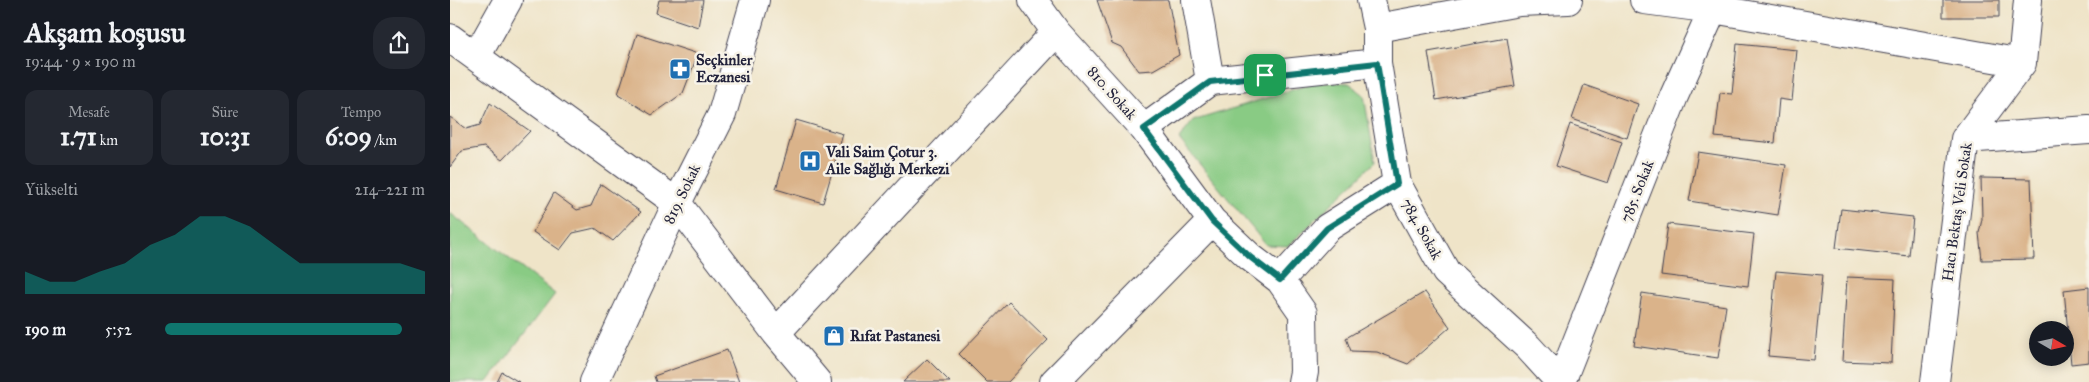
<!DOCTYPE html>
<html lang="tr">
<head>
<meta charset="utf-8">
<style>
  :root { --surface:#171b24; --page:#242831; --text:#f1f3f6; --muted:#9ea1a6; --accent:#0f766e }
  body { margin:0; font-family:"IM FELL Great Primer",serif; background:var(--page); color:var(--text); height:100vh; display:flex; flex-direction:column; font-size:19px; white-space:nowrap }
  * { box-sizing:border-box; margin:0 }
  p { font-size:16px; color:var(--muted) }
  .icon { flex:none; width:28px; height:28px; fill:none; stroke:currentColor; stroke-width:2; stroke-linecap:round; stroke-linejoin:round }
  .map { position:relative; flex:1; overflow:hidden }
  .side { display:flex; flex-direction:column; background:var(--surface); width:450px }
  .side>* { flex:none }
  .needle { width:32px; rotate:99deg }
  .buttons { position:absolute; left:1579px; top:321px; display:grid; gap:10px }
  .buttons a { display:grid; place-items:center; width:45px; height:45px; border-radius:50%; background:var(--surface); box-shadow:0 2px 12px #0003; font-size:25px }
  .pin { position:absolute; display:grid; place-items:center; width:42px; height:42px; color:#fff; margin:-21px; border-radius:10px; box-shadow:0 2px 8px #0006 }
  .round { display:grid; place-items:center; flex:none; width:52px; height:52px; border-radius:20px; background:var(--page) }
  .summary { display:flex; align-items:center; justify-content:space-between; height:85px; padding:0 25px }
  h1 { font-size:28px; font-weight:800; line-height:38px }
  .figures { display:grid; grid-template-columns:repeat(3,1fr); gap:8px; height:85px; padding:5px 25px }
  .figures div { display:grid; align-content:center; border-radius:12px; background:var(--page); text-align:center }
  .figures b { font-size:25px; font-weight:800 }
  .figures small { font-size:14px; font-weight:400 }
  .figures p { font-size:14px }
  .chart { height:140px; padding:10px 25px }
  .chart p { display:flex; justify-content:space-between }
  .chart svg { width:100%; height:90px; margin-top:5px; fill:var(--accent); opacity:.7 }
  ul { padding:0 25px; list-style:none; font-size:16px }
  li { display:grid; grid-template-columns:80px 60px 1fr; align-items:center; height:38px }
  li i { height:12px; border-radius:6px; background:var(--accent) }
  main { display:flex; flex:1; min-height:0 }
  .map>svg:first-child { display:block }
  .park { fill:#89cb84; stroke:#567660 }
  .building { fill:#dab38a }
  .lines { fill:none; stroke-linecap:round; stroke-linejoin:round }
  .minor-casing { stroke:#413f50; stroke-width:30 }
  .minor { stroke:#fff; stroke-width:28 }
  .route-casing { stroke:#fff; stroke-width:10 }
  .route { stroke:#0f766e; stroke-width:6 }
  .labels { text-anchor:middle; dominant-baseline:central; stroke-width:5; stroke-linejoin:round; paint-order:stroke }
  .poi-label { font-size:15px; font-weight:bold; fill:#22223b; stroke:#f7f3e8; text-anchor:start }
  .street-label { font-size:15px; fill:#22223b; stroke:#f7f3e8 }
</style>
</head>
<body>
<main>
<section class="side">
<div class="summary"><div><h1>Akşam koşusu</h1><p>19:44 · 9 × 190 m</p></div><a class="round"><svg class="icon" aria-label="share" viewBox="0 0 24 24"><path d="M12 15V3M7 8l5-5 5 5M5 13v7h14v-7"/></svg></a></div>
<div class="figures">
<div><p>Mesafe</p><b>1.71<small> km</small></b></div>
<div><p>Süre</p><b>10:31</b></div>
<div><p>Tempo</p><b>6:09<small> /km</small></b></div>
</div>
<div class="chart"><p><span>Yükselti</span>214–221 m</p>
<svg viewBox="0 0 160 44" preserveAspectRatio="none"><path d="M0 44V33L10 38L20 38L30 33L40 29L50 20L60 15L70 6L80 6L90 11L100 20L110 29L120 29L130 29L140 29L150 29L160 33V44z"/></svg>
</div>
<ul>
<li><b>190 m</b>5:52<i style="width:91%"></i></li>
</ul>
</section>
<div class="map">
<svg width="1639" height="382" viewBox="0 0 1639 382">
  <rect width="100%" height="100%" fill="#f7f3e8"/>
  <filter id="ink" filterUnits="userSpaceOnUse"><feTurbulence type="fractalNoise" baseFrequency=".02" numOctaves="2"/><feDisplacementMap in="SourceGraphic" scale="10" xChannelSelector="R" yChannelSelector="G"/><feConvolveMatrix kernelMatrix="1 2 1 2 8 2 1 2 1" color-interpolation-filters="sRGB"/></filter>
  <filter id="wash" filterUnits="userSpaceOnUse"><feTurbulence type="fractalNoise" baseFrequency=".0096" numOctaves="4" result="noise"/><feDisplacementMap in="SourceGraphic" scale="20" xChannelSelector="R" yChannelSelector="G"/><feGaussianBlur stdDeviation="1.12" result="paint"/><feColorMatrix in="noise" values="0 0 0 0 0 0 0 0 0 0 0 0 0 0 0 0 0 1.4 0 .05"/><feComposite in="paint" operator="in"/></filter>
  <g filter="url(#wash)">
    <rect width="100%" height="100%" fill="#efe4c8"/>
    <path class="park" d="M867,82L899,83L914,95L925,162L838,246L816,245L729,139L743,121Z
      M0,213L105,294L38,382H0Z"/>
    <g id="blocks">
      <path class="building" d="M209,0H253L248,27L206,13Z
        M647,0H718L729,55L703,70L689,71L671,47L662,43Z
        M1493,0H1549V17H1493Z
        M187,34L248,54L233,93L202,115L168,94Z
        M1057,38L1065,86L986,100L978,52Z
        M1287,44L1347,50L1342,101L1329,99L1325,143L1265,137L1270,93L1282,94Z
        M1134,85L1188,104L1177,138L1122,119Z
        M40,103L80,131L52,160L34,147L12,151L0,167V117L16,129L30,125Z
        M346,120L393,134L373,203L326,189Z
        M1120,124L1172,142L1158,183L1106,166Z
        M1248,152L1336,165L1328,215L1239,201Z
        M1531,178L1581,179L1584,259L1532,260L1529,233L1532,219Z
        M151,184L191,212L163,241L145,228L123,233L110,250L83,232L104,193L127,210L141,206Z
        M1391,209L1463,217L1459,256L1386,248Z
        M1218,224L1304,234L1298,286L1211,275Z
        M1326,271L1372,275L1364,360L1318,356Z
        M1397,277L1445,279L1441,363L1392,361Z
        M1639,287V362L1621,364L1614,290Z
        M975,292L1000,327L958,364L927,352L901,351L896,338Z
        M1192,293L1276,306L1268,358L1184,346Z
        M559,302L598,340L558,382H537L509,354Z
        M277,350L289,382H206L204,376Z
        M477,359L500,382H453Z
        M52,372L69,382H47Z"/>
    </g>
  </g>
  <g filter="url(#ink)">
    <use href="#blocks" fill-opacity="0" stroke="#413f50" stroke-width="1"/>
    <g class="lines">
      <g class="minor-casing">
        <path id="minor" d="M583,0L606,32L694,129L762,221L800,257L830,280L853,313L854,372L852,382
          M746,0L760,81
          M921,0L927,28V63L947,184L996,272L1078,347L1110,382
          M1194,0L1263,9L1572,63
          M927,28L1069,2L1118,0
          M0,38L227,203L326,333L367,382
          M26,57L58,0
          M694,129L760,81L927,63
          M1515,139L1639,130
          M830,280L877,228L947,184
          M326,333L606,32
          M144,382L227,203L272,114L305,0
          M604,382L762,221
          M1111,382L1224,96L1263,9L1262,0
          M1485,382L1515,139L1572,63L1578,0"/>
      </g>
      <use href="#minor" class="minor"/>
    </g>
  </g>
  <g class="lines" filter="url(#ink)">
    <g class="route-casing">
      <path id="route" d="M927,63L947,184L877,228L830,280L800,257L762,221L694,129L760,82Z"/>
    </g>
    <use href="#route" class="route"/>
  </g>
  <defs>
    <g id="pharmacy-square" transform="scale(1.125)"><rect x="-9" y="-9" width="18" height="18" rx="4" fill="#1f6fb2" stroke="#f7f3e8"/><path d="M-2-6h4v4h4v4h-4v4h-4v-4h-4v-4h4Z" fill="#fff"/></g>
    <g id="hospital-square" transform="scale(1.125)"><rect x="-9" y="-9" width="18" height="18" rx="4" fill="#1f6fb2" stroke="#f7f3e8"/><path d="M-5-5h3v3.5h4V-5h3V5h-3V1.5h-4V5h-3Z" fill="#fff"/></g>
    <g id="shop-square" transform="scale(1.125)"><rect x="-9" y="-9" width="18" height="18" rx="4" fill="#1f6fb2" stroke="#f7f3e8"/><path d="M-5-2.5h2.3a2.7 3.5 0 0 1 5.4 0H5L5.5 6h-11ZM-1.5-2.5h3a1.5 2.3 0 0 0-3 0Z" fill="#fff"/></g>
  </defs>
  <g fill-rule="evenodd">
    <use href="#pharmacy-square" x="230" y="69"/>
    <use href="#hospital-square" x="360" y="161"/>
    <use href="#shop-square" x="384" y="336"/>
  </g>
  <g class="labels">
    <g class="poi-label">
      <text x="246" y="60">Seçkinler<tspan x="246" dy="17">Eczanesi</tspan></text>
      <text x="376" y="152">Vali Saim Çotur 3.<tspan x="376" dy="17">Aile Sağlığı Merkezi</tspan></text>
      <text x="400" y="336">Rıfat Pastanesi</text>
    </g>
    <g class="street-label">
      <text transform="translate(662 93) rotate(48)">810. Sokak</text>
      <text transform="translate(1187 191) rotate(-68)">785. Sokak</text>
      <text transform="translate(232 194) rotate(-64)">819. Sokak</text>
      <text transform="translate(1507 212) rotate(-82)">Hacı Bektaş Veli Sokak</text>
      <text transform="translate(972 229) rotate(61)">784. Sokak</text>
    </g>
  </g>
</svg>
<div class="buttons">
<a><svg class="needle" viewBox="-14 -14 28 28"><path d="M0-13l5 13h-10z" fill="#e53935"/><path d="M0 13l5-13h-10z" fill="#9ea1a6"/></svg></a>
</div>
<div class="pin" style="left:815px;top:75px;background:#1e9e55"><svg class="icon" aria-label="arrive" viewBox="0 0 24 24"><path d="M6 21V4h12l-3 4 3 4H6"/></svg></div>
</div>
</main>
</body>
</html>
